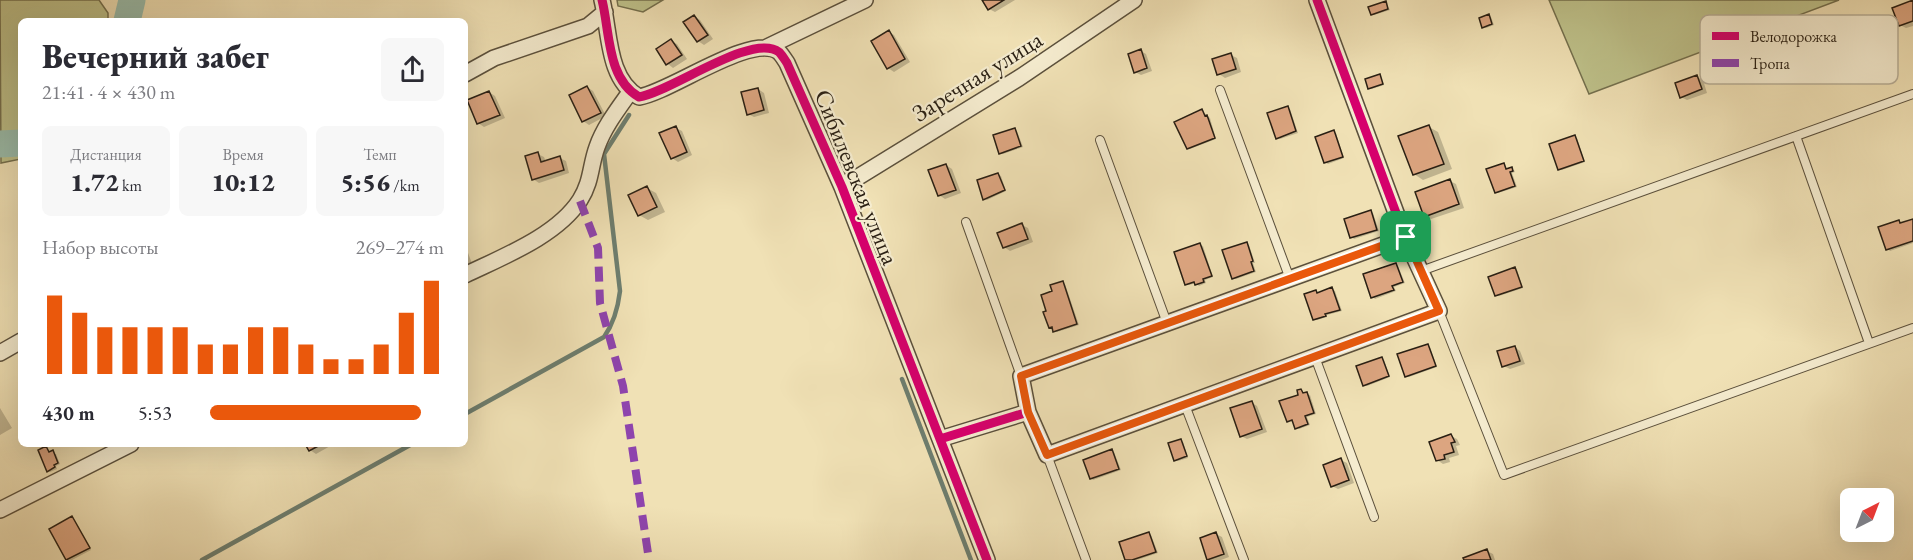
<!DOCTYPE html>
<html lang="ru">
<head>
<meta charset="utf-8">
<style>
  :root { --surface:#fff; --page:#f7f7f7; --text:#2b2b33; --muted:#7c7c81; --accent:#ea580c }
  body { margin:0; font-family:"EB Garamond",serif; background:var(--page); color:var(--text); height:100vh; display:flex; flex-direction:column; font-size:22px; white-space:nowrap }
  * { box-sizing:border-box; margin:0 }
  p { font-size:20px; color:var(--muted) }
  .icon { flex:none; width:33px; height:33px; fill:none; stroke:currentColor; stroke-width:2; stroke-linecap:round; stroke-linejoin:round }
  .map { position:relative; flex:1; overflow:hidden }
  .details { position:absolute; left:18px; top:18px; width:450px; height:429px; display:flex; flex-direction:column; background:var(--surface); border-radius:9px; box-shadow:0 6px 24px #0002 }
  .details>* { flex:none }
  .needle { width:39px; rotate:42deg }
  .tools { position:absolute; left:1840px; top:488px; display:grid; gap:12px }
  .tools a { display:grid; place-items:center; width:54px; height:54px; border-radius:9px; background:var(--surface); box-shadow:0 6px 24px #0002; font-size:30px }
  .pin { position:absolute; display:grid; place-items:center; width:51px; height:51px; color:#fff; margin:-26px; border-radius:12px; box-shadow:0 3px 9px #0006 }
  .round { display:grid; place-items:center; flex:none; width:63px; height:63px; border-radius:9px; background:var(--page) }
  .overview { display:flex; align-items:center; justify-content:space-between; height:102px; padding:0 24px }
  h1 { font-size:33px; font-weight:800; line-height:45px }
  .metrics { display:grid; grid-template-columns:repeat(3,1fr); gap:9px; height:102px; padding:6px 24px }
  .metrics div { display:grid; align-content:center; border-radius:9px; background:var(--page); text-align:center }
  .metrics b { font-size:26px; font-weight:800 }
  .metrics small { font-size:16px; font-weight:400 }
  .metrics p { font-size:16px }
  .chart { height:168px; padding:12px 24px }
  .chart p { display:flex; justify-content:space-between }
  .chart svg { width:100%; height:108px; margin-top:6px; stroke:var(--accent); stroke-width:6 }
  ul { padding:0 24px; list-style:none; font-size:20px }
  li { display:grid; grid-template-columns:96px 72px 1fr; align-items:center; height:45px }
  li i { height:15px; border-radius:8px; background:var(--accent) }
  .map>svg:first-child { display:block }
  .green { fill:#bec18a; stroke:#74704e; stroke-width:1.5 }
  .shadow { fill:#0003 }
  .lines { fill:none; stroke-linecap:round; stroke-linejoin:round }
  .stream { stroke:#6d7e6f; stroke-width:4.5 }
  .river { stroke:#9abead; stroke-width:27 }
  .building { fill:#dca580; stroke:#291f13; stroke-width:1.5 }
  .lane-casing { stroke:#5b503c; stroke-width:10 }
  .street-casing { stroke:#5b503c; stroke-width:18 }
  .lane { stroke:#f5eccf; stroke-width:8 }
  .street { stroke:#f5eccf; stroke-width:15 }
  .quiet { stroke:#8e44ad; stroke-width:8; stroke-dasharray:15 8; stroke-linecap:butt }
  .cycleway-casing { stroke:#f5eccf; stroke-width:13 }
  .cycleway { stroke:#d6006c; stroke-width:9 }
  .route-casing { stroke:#fff; stroke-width:12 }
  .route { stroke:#ea580c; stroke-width:8 }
  .labels { text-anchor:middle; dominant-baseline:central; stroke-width:4.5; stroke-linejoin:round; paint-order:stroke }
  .street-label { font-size:24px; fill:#291f13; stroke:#f5eccf }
  .key { fill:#f5eccf; stroke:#b8ae97; stroke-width:1.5 }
  .key-label { font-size:16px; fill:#291f13 }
</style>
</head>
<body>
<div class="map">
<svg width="1913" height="560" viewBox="0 0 1913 560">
  <rect width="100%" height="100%" fill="#f0e1b5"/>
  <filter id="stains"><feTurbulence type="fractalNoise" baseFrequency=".00333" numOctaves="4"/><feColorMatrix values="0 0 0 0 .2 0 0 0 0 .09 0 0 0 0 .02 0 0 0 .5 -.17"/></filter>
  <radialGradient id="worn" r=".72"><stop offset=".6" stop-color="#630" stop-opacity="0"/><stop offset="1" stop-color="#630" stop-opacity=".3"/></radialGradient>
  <path class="green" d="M0,0H99L108,13V21H21V159L1,163Z
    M617,0H663L643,12L618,6Z
    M1549,0H1839L1589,94Z"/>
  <path class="shadow" d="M984,0H1015L995,12L989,9Z
    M1913,2V26L1906,28L1900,25Z
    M1386,3L1390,10L1374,15L1372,14Z
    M694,16L700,20L713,39L704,45L698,41L685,23Z
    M1489,16L1491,17L1494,25L1486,28L1483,27Z
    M889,32L894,35L910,62L894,72L888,68L873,41Z
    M671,41L677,44L687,59L673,68L668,64L658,49Z
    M1141,51L1146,54L1152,71L1141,75L1135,72Z
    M1231,55L1237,58L1241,72L1225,78L1219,74Z
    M1380,76L1384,85L1372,89L1369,88Z
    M1697,77L1703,80L1707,93L1687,100L1681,97Z
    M587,87L593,91L606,116L589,125L583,121Z
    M758,89L764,93L769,113L754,117L748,114Z
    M489,92L495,96L505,118L484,127L478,123Z
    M1287,108L1290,109L1298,133L1280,139L1278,137Z
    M1202,111L1210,118L1216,139L1190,149L1188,147Z
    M1429,127L1438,132L1452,169L1423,180L1414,174Z
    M676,128L682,131L692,155L678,162L672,158Z
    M1014,129L1017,131L1023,147L1003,154L1000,153Z
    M1333,132L1336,133L1344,158L1328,164L1325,162Z
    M1574,137L1577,138L1585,162L1562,170L1560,169Z
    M538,154L544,157L546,162L560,158L566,161L569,173L539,183L533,179Z
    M1504,164L1508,170H1514L1515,172L1512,173L1517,187L1498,193L1496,192Z
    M946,165L952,169L961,193L945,199L939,195Z
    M998,174L1001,176L1006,191L987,200L985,199Z
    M1450,181L1456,184L1464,208L1431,219L1425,216Z
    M647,188L656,193L665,212L648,220L639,215Z
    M1371,212L1373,213L1379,231L1354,239L1352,237Z
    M1913,220V243L1890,251L1888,249L1899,221L1901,223Z
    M1022,225L1028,228L1033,242L1010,251L1004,247Z
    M1246,244L1249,245L1255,263H1253L1256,272L1236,279L1233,278Z
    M465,245L473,266L465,269Z
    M1200,245L1203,246L1213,277L1205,280L1206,283L1199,286L1196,283L1189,285L1187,284Z
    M1396,264L1398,266L1405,283L1394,287L1396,291L1375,299L1373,297Z
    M1515,269L1517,270L1523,288L1499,296L1497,295Z
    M1063,283L1065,284L1079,325L1057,332L1050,327L1048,312L1054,292Z
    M1332,289L1335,291L1342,311L1327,315V317L1317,320L1315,319L1316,291L1319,293Z
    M1428,345L1430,347L1437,367L1409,377L1406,376Z
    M1515,347L1520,351L1525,364L1510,369L1504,366Z
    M1381,358L1384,360L1390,377L1367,386L1364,385Z
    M1301,391L1304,394L1310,395L1316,414L1307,417L1310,425L1299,429L1294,421H1288Z
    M1251,402L1257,406L1267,432L1247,439L1241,436Z
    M0,408L12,428L0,435Z
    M1451,436L1457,439L1460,445L1456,446L1459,455L1449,458L1450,462L1443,464L1437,460Z
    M1180,441L1183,442L1188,458L1178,461L1175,460Z
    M306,444H331L332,445L316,454L310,450Z
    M46,448L50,453L56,454L60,464L56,466L57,469L50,472L48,471Z
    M1112,451L1114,452L1121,470L1093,480L1091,478Z
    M1341,460L1347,463L1354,483L1338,489L1332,486Z
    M72,518L91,550L72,560H68L51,530Z
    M1149,534L1151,535L1158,553L1137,560H1127Z
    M1216,534L1222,537L1229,557L1221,560H1210L1209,559Z
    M1487,551L1493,554L1495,560H1466Z"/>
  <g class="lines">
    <path class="stream" d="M902,379L971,560
      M465,414L604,337C614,323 618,308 620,291L604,154L629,115
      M202,560L412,444"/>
    <path class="river" d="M127,21L132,0
      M0,144L21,143"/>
  </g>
  <path class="building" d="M982,0H1004L988,10Z
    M1913,0V21L1899,26L1892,8Z
    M1386,1L1388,9L1371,15L1368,7Z
    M1489,14L1492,24L1482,28L1479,18Z
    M694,15L708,35L697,42L683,22Z
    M889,30L905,59L887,69L871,41Z
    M671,39L682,55L666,65L656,49Z
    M1141,49L1147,68L1134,73L1128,54Z
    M1231,53L1236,69L1217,75L1212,59Z
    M1380,74L1383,84L1368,89L1365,79Z
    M1697,75L1702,89L1680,98L1675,83Z
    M587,86L601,113L582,122L569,95Z
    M758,88L764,110L747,115L741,92Z
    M489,91L500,115L477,124L467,100Z
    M1288,106L1296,131L1276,139L1267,113Z
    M1202,109L1205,116L1207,115L1215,138L1187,149L1174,122Z
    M1429,125L1444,164L1413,175L1398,136Z
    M676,126L687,152L671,159L659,133Z
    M1015,128L1021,146L999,154L993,135Z
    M1334,130L1343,157L1324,163L1315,137Z
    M1575,135L1584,161L1558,170L1549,144Z
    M538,152L541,162L560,156L564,170L532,180L525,156Z
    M1504,163L1506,169L1512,167L1513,171L1510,172L1515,186L1495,193L1486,169Z
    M946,164L956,190L938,196L928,170Z
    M998,173L1005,190L983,200L977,180Z
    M1450,179L1459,204L1424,217L1415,192Z
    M647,186L657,207L638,216L628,195Z
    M1371,210L1377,230L1350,238L1344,219Z
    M1913,219V241L1886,250L1878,227L1899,220L1900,223Z
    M1022,223L1028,239L1003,248L997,233Z
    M1247,242L1253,261L1251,262L1254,271L1232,279L1222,250Z
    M1200,243L1212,276L1203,279L1204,282L1195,285L1194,282L1185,285L1174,252Z
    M1396,263L1403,282L1392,286L1394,290L1371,298L1363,274Z
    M1515,267L1522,287L1495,296L1488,277Z
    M1063,281L1077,324L1053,332L1052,327L1049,328L1043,312L1046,311L1041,295L1052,291L1050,285Z
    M1332,287L1340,310L1325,314L1326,316L1313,320L1304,294L1316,290L1317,293Z
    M1428,344L1436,366L1405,377L1397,354Z
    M1515,346L1520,361L1502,367L1497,351Z
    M1382,357L1389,376L1363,386L1356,366Z
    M1301,389L1303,393L1307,392L1314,413L1305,416L1308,424L1295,429L1292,420L1287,422L1279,401L1298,395L1297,390Z
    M1252,401L1262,429L1240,437L1230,408Z
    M1451,434L1455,442L1451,443L1454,452L1444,455L1445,459L1436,461L1429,442Z
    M1181,439L1187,456L1174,461L1168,443Z
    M305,444H322L309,451Z
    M46,446L49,452L53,450L58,463L54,465L55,467L47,472L38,450Z
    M1112,449L1119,469L1090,479L1083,460Z
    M1341,458L1349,480L1331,487L1323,465Z
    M72,516L90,548L66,560L49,529Z
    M1149,532L1156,552L1132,560H1125L1119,542Z
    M1216,532L1224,554L1207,560L1200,538Z
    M1487,549L1491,560H1464L1463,558Z"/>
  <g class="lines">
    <g class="lane-casing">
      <path id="lane" d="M1220,90L1290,279
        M1796,136L1869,343
        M1100,140L1167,323
        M966,222L1021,376
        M1421,271L1913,94
        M1439,311L1504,475L1913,328
        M1315,357L1374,517
        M1185,405L1244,560
        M1047,455L1086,560"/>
    </g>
    <g class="street-casing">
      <path id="street" d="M602,0C610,32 607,79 639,97C671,92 752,32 779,52C782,55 785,60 787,63L842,187L987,560
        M767,47L865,0
        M465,74L494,58L588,26L605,12
        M842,187L1019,78L1134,0
        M465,275C502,257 557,236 580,200C592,181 590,166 597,147C604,127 618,109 630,92
        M0,353L21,341
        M1028,412L1047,455L1439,311L1405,237
        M940,439L1028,412L1021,376L1405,237L1317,0
        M0,510L131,444"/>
    </g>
    <use href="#lane" class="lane"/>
    <use href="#street" class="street"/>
    <path class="quiet" d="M580,201L598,248L600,303L623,386L649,560"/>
    <g class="cycleway-casing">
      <path id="cycleway" d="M602,0C610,32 607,79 639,97C671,92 752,32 779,52C782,55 785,60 787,63L842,187L987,560
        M940,439L1028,412L1021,376L1405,237L1317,0"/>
    </g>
    <use href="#cycleway" class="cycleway"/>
  </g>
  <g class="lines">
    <g class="route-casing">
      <path id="route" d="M1406,237L1439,311L1047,455L1028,412L1021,376Z"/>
    </g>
    <use href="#route" class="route"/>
  </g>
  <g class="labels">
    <g class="street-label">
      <text transform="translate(977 76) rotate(-32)">Заречная улица</text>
      <text transform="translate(857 177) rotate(68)">Сибилевская улица</text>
    </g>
  </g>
  <rect x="1700" y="15" width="198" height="69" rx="9" class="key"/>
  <rect x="1712" y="32" width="27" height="8" fill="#d6006c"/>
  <rect x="1712" y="59" width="27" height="8" fill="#8e44ad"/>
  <g class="key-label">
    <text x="1750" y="42">Велодорожка</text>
    <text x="1750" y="69">Тропа</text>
  </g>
  <rect width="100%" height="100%" filter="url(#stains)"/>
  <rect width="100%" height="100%" fill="url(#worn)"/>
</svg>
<div class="tools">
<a><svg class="needle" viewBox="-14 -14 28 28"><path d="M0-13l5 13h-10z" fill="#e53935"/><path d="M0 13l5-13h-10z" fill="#7c7c81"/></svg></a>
</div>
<div class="pin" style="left:1406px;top:237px;background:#1e9e55"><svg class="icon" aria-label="arrive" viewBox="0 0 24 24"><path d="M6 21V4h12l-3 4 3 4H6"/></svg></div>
<section class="details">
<div class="overview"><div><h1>Вечерний забег</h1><p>21:41 · 4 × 430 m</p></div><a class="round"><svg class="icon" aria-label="share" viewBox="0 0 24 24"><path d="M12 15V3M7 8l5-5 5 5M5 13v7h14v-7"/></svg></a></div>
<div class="metrics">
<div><p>Дистанция</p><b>1.72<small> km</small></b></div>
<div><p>Время</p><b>10:12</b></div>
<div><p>Темп</p><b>5:56<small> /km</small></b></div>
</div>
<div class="chart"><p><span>Набор высоты</span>269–274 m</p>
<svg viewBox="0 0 160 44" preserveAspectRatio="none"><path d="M5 44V12M15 44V19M25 44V25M35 44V25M45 44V25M55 44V25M65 44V32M75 44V32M85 44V25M95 44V25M105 44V32M115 44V38M125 44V38M135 44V32M145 44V19M155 44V6"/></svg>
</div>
<ul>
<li><b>430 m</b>5:53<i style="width:90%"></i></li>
</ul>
</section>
</div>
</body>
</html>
